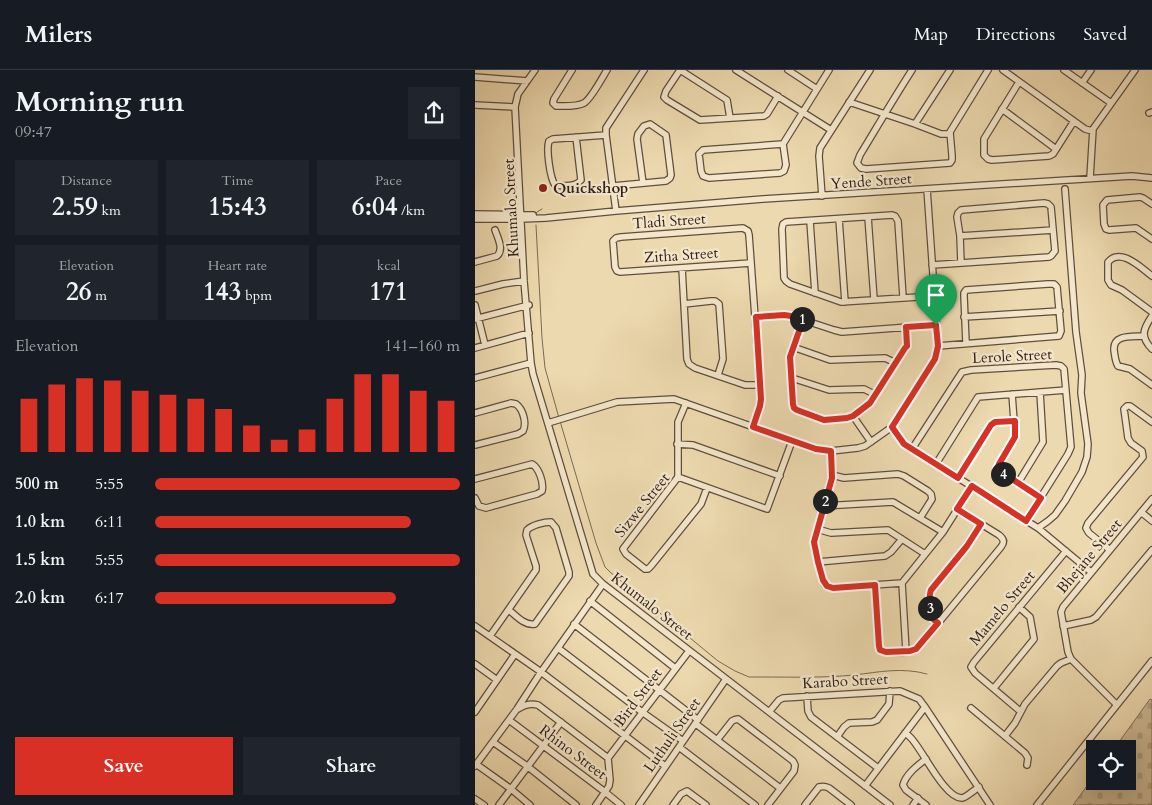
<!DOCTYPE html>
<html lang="en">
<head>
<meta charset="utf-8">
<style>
  :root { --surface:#171b24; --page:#20242c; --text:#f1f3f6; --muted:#9ea1a6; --line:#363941; --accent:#d93025 }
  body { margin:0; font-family:Cardo,serif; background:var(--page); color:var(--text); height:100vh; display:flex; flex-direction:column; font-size:19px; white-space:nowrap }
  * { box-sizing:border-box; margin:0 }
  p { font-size:16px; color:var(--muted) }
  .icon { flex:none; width:28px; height:28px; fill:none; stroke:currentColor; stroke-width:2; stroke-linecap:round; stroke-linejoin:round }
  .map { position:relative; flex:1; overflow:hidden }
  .details { display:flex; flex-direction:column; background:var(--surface); width:475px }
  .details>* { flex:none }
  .tools { position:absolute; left:611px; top:670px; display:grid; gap:10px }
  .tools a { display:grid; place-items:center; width:50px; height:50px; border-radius:0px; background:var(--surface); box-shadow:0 5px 20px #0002; font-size:25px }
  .pin { position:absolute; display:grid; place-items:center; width:42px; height:42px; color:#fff; margin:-51px -21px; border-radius:50% 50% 50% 0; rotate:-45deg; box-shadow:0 0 5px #0007 }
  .pin .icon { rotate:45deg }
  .km { position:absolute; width:25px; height:25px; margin:-12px; border-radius:50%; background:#222; color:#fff; font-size:14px; line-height:25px; text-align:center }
  .round { display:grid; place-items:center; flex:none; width:52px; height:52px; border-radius:0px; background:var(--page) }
  .overview { display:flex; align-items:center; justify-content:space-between; height:85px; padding:0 15px }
  h1 { font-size:28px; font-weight:800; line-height:38px }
  .figures { display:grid; grid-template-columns:repeat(3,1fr); gap:8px; height:85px; padding:5px 15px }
  .figures div { display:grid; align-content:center; border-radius:0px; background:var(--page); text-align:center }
  .figures b { font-size:25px; font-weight:800 }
  .figures small { font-size:14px; font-weight:400 }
  .figures p { font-size:14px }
  .chart { height:140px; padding:10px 15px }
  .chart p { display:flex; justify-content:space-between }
  .chart svg { width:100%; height:90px; margin-top:5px; stroke:var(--accent); stroke-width:6 }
  .cta { display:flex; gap:10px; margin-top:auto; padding:10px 15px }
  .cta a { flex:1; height:58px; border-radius:0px; background:var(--accent); color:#fff; font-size:20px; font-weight:800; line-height:58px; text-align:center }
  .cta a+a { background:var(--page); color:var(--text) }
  ul { padding:0 15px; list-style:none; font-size:16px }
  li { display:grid; grid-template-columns:80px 60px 1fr; align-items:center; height:38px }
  li i { height:12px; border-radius:6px; background:var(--accent) }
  header { display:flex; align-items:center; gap:30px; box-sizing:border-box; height:70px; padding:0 25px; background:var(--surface); border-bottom:1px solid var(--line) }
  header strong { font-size:24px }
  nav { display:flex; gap:28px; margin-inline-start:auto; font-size:18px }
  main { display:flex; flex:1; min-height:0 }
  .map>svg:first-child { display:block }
  .cemetery { fill:url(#cemetery-stones); stroke:#806d58 }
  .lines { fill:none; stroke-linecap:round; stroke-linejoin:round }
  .stream { stroke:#7c6954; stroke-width:1 }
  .minor-casing { stroke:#614e3e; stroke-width:8 }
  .minor { stroke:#f3e6cb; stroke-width:5.5 }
  .route-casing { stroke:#fff; stroke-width:10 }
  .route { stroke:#d93025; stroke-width:6 }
  .poi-dot { fill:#8f2418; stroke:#f3e6cb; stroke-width:2 }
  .labels { text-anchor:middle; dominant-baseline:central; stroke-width:4.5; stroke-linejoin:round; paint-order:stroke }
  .street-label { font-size:15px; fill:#322019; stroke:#f3e6cb }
  .poi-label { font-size:15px; font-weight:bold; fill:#322019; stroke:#f3e6cb; text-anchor:start }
</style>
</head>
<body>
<header>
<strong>Milers</strong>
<nav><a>Map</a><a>Directions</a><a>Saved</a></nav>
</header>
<main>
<section class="details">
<div class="overview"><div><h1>Morning run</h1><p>09:47</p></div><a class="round"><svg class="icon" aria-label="share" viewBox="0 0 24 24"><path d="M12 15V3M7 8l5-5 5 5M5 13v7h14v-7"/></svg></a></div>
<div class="figures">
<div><p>Distance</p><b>2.59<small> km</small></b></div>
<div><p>Time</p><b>15:43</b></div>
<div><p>Pace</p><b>6:04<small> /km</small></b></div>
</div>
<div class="figures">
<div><p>Elevation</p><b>26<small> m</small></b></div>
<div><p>Heart rate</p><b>143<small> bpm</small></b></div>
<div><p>kcal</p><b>171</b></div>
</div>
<div class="chart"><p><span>Elevation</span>141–160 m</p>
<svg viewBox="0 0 160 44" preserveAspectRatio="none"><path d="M5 44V18M15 44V11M25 44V8M35 44V9M45 44V14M55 44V16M65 44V18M75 44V23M85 44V31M95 44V38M105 44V33M115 44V18M125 44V6M135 44V6M145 44V14M155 44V19"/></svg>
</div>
<ul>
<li><b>500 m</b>5:55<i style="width:100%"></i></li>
<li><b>1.0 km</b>6:11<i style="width:84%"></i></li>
<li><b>1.5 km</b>5:55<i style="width:100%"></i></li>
<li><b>2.0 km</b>6:17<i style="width:79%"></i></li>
</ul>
<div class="cta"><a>Save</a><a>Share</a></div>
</section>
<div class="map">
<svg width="677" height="735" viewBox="0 0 677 735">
  <defs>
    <pattern id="cemetery-stones" width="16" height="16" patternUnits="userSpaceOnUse" patternTransform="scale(1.25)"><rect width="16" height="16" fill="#cdba96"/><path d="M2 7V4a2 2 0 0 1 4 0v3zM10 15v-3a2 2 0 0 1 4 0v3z" fill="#b0a081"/></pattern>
  </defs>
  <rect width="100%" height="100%" fill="#edd9af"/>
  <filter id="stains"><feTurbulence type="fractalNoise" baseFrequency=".004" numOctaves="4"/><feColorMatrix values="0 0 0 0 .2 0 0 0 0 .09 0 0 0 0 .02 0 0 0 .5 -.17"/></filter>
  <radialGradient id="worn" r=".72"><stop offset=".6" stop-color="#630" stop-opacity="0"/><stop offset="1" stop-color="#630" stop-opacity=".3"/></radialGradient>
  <path class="cemetery" d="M675,629L677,630V735H598L620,705V711H652V679H639Z"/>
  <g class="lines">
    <path class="stream" d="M61,144L62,142L67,139
      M61,155L67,268L70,298L84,348
      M85,351L121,473L130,497L135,502L243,591L260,601L274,607H286C317,607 348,608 379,605C404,602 427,597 452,604"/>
    <g class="minor-casing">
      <path id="minor" d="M60,0L43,24L40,37L49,211L56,293L58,304L118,504L128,514L415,735
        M97,0L79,29L78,33L81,36C89,36 102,37 109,33C116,29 127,8 132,0
        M205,0L191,21L189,27L192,30L225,50L289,46L292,44L303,26
        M205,0L252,30L255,48
        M261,0L356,60
        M313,0L342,19
        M437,0C419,28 402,57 385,85L382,93L386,98L391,99L475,93L477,90V85L475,62L513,0
        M528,0L610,59L617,61
        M589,0L636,33
        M0,7L52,11
        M544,12L509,69V85L513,89L517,90L574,86L578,84L599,51
        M607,13L616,0
        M374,32L440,54L466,64H474
        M0,35L40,37
        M527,39L581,79
        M674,43L677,42
        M440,54L475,0
        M101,67L106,110C101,117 88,116 80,115C75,108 71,79 74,71L78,69L131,65
        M308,74L228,80L224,84L226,101L228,106L234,108L305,103L309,101L311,95L308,74L354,0
        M615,108L618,59L660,0
        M138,116L191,111L195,108L196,105L191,65L175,54L169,56L163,64L162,69L168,113
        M347,126L344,86L345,78L395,0
        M677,134L668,128L665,127L632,130L628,135L629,154L631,159L634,160L661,158L677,169
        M141,141L131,65V58L169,0
        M0,144L58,145
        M393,147L399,229
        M0,149H46L71,148L141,141L288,129L657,106L677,108
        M364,149L370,232
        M335,151L340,223
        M485,166L578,160
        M0,192L22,186C29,180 23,168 20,160
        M276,193L145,202L142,201L140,197L138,171L141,168L146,167L268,158L273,161L274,165L286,329L285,336L278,357
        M457,195L574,187L576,186L580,181L576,137L573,134L569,133L486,140L483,143L482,147L485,166L486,193
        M207,198L212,289L214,294L220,298L270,315H285
        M677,206C666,198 646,177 633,192V210L636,215L647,220L677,242
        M0,221L28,214L49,211
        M428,227L423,151L420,146L417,145L311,152L308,154L307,159L309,208L311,211L315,214L366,232L459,226
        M209,234L236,231H240L244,234L248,289L243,305
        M0,235L10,275
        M677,246C668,259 665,267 677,279
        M281,247L313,245L359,260L367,262L461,255
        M489,247L585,241
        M0,249L54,235
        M328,250L315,287L319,336L322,340L349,350L372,348L378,346L395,333L430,278L432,273L431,257
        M669,266C657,267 638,264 639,280C640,286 640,291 643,296L655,299L677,315
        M463,276L584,266L586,261L582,217L579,214H573L491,220L489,223V226L491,273
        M318,277L355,290L410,288L421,293
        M0,278L54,263
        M0,308L56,293
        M317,308L354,320L389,319L401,325
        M537,324L540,365L539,369L523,396L522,399L525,401L566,428
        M0,343L36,333L41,334C48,339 52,353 48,361L43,364L0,375
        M378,346L396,372
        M73,353L142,332L199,329L341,379L356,381L383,378L390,376L417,357L458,292L461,285L463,276L452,119
        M417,357L429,374L563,458L616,502
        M202,374L218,375L305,406
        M437,379L487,302L496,300L581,295L586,296L589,299L596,377L593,384L551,451
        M356,381L357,405L339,472L343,492L348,510L350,515L356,518L427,513L468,462L497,416
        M461,394L503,327L591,320
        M357,405L369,408L423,404L429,406L453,421L456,424L457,429L445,448
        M203,407L148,479L151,484L170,499H173L176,496L226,434L232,418
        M203,407L292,439L317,371
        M203,407V352L211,333
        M483,408L516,355L521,352L539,351
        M0,409L57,394C64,398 69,413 67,421L62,424L11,438L4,436L0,428
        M543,413L568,372L565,322
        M348,436L418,432L468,462
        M666,442L677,451
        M563,458L573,451L580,445L590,431L607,402L612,387L613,374L606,323L607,305L601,262L590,119
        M342,459L356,463L413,460L450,484
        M635,480L614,463L611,458L613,453L668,387L667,381L656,373L653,368L649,339L652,336H655L677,352
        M343,492L410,486L416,482L427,469
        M427,513L431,581
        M400,515L404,576L405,580C411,583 433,583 440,580C442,578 444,576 446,574L526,477C530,472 529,469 524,465L482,439
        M115,531L200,598
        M463,553C453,545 454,534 455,522L491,476L505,454
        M99,554L223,650
        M0,556L66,602L190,696
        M588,556L616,550L621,547L677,480
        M15,566L61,500V496L51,465L52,460C57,455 69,452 76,452L81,458L94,502V506L60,554C50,556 41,546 34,540
        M83,578L167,642L208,671
        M0,594L22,610
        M519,618L559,569L555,547L544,537
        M332,626L333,641L336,647L403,698
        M642,635L596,589L593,582L586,542L588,537L677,429
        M496,638L550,683L553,688L552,695
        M43,639C49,635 56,633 63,635L133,688L135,710L134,716L121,735
        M545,641L500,603L496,597L499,592L591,481
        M0,642L40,584
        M294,642L304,630L308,628L425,621L444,629L450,637L515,735
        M34,650L130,722L146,735
        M221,654L305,718
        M430,663C431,663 435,667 436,668C447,679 470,729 487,728C492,727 499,720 504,717
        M530,666L540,653L550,634L582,596L586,593L596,589
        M362,667L369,657L374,653L397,652L402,650L414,634L415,621
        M242,670L257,651L259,650L263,649L318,691L320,695L319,701L293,735
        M18,672L52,696L101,735
        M204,677L280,735
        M133,688L214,581
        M451,689C442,696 431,704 428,715L431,720L451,735
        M1,694L36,719L55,735
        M0,696L42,639L66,602L128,514
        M390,716L450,637
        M0,729L9,735
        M24,735L86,652
        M164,735L251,609
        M198,735L206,724L212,721L231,735
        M330,735L344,717C348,716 350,716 354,718L376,735
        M438,735L443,728
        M562,735L677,591"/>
    </g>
    <use href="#minor" class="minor"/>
  </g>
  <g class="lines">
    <g class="route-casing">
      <path id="route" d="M309,245L316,246L328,250L315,287L318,334L319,338L322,340L349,350L372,348L378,346L395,333L430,278L432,276L431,257L461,255L463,276L460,289L417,357L429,374L483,408L516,355L520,352L540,351V367L524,394L522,399L525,401L566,428L551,451L497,416L482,439L506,454L492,476L456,520C454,525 454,541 457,547C458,550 461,551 463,553L441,579L435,581L411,582L405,580L404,576L400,515L358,518L352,516L348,510L343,492L339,472L357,408L356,381L341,379L278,357L285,336L286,329L281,247Z"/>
    </g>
    <use href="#route" class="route"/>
  </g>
  <circle class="poi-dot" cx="68" cy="118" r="5"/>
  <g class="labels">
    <g class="street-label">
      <text transform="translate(396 111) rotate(-4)">Yende Street</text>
      <text transform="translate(36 138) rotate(-93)">Khumalo Street</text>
      <text transform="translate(194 151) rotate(-4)">Tladi Street</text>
      <text transform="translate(206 185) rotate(-4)">Zitha Street</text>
      <text transform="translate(537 286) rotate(-3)">Lerole Street</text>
      <text transform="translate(167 435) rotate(-51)">Sizwe Street</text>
      <text transform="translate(614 486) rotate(-50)">Bhejane Street</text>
      <text transform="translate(177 536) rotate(38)">Khumalo Street</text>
      <text transform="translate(527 538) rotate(-50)">Mamelo Street</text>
      <text transform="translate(370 611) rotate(-3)">Karabo Street</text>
      <text transform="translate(163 627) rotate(-53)">Bird Street</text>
      <text transform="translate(197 665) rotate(-55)">Luthuli Street</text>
      <text transform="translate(98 682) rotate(37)">Rhino Street</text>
    </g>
    <g class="poi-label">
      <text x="78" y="118">Quickshop</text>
    </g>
  </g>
  <rect width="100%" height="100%" filter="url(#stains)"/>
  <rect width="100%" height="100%" fill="url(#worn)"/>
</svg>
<div class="tools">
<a><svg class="icon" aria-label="locate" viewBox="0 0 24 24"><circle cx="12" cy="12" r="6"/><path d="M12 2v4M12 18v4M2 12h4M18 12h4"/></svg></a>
</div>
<div class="pin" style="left:461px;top:255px;background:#1e9e55"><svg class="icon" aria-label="arrive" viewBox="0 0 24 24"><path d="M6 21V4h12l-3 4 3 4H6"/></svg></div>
<b class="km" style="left:327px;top:249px">1</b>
<b class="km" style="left:350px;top:431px">2</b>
<b class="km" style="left:455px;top:538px">3</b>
<b class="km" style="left:528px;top:404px">4</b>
</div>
</main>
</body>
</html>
